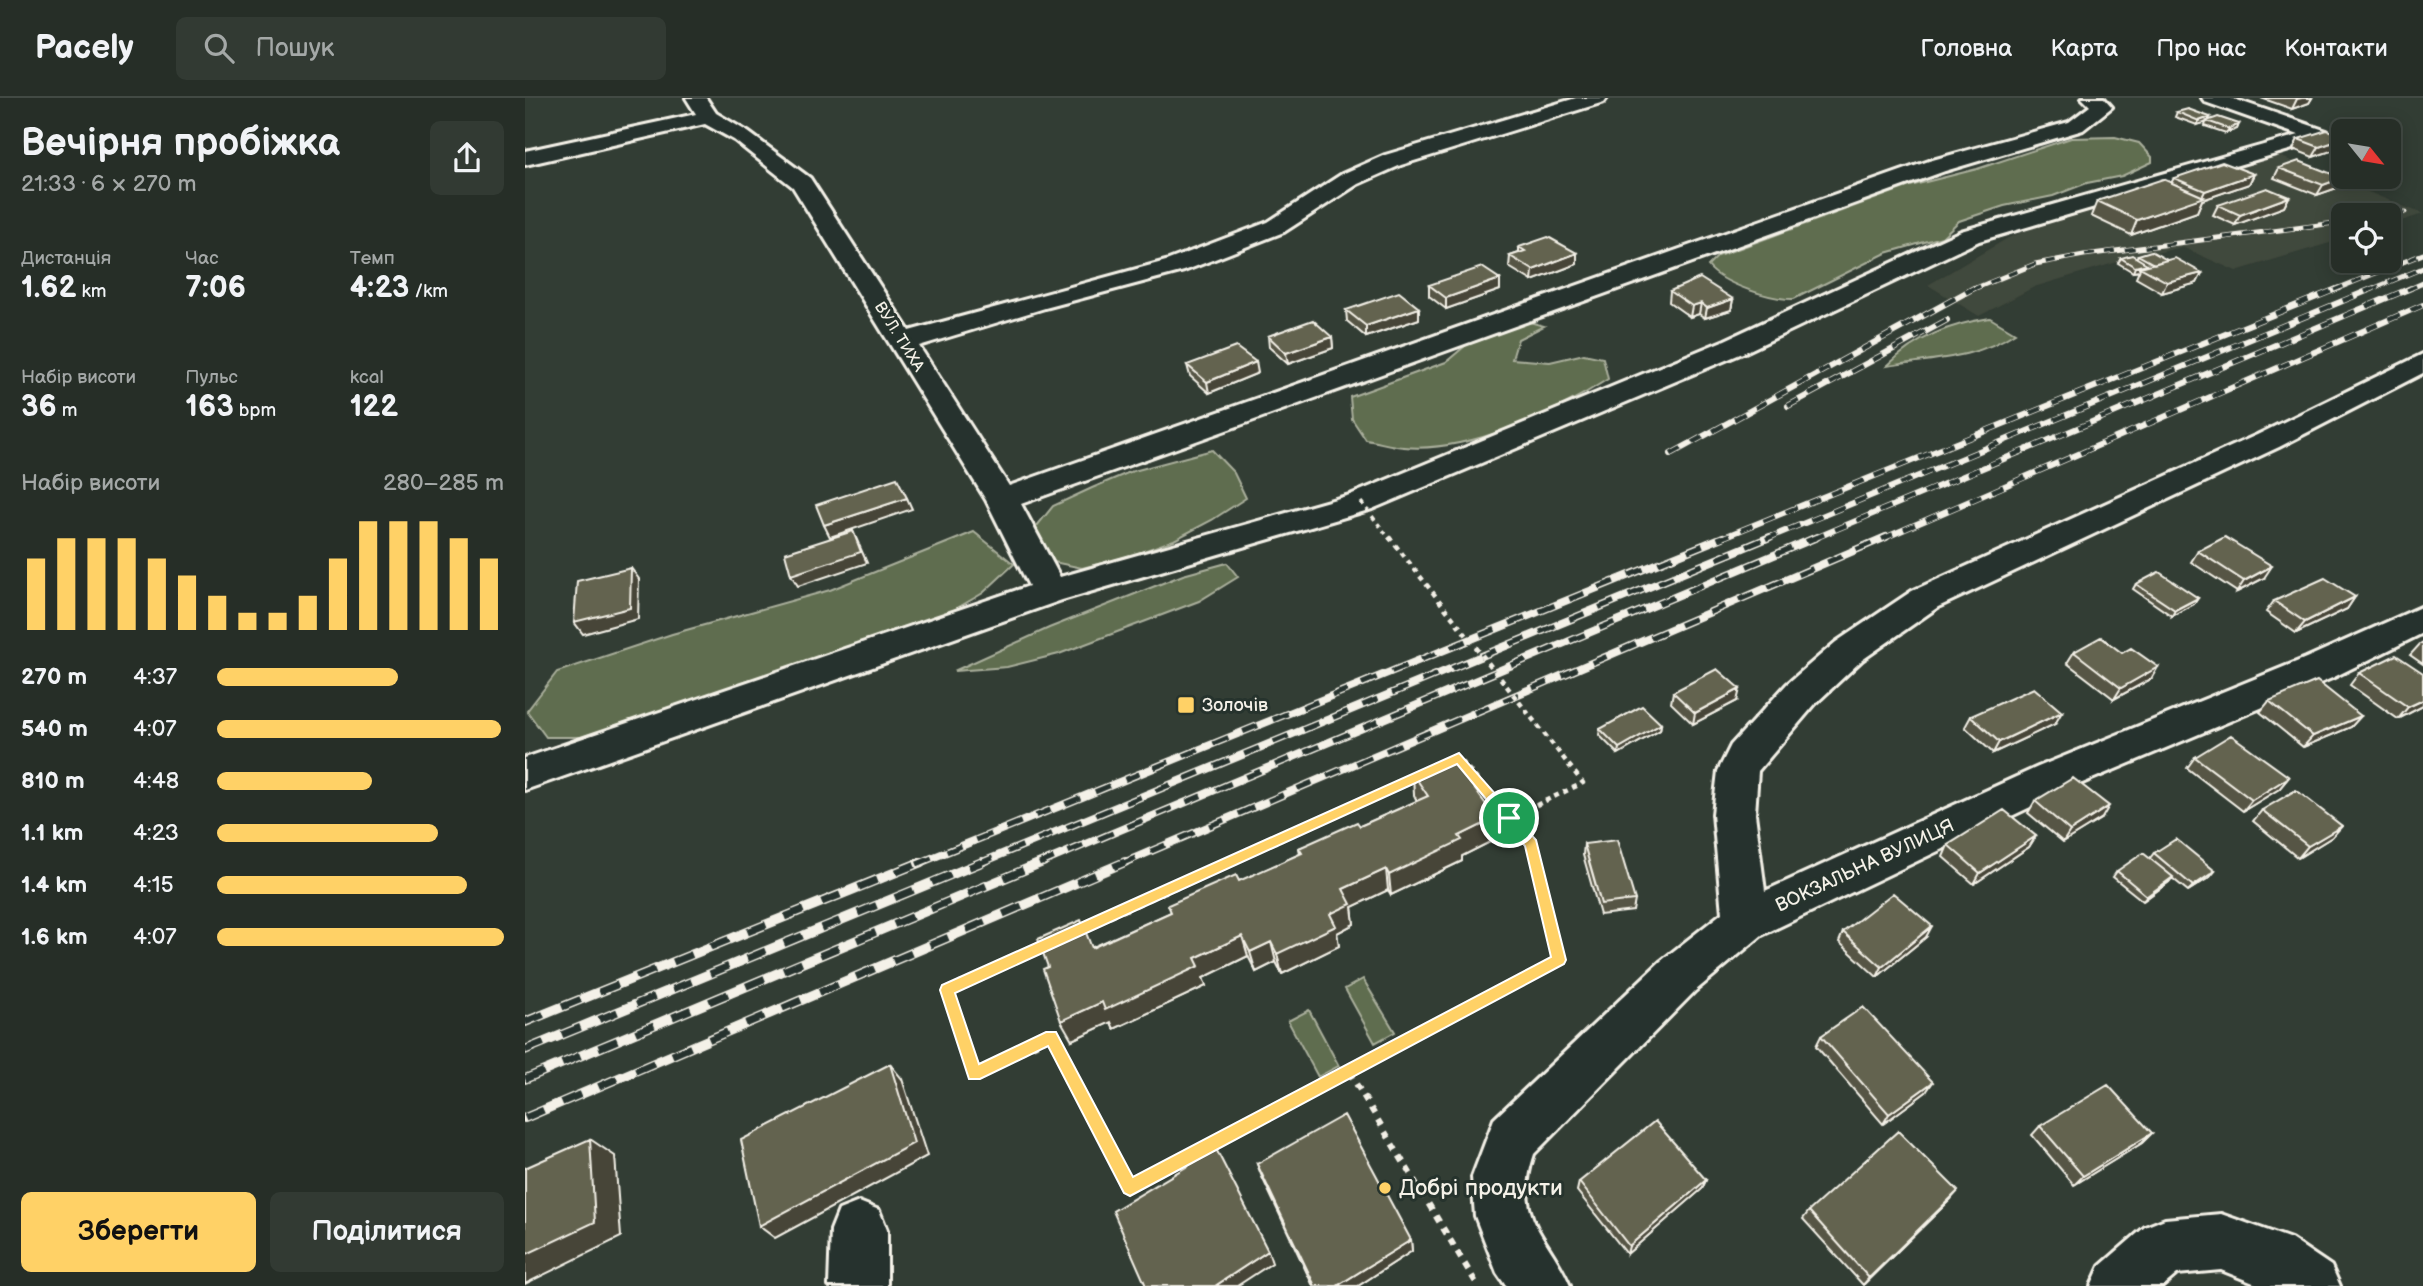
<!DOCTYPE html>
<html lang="uk">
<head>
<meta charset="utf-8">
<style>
  :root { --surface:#262e27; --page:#323a33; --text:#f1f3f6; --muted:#a4a8a7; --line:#424a44; --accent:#ffd166 }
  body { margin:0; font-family:"Balsamiq Sans",sans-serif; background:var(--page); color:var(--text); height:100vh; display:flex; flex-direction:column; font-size:26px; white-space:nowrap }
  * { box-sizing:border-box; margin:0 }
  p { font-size:23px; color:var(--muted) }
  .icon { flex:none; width:38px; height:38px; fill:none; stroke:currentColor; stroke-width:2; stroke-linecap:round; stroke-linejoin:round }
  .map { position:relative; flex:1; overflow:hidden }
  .panel { display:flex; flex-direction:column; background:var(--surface); width:525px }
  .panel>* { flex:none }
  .needle { width:46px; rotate:120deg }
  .buttons { position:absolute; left:1806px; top:21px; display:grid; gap:14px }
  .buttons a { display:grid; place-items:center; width:70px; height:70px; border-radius:10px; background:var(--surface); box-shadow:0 4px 18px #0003,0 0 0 2px var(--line); font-size:35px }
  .pin { position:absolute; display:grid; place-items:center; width:60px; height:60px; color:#fff; margin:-30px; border:4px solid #fff; border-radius:50%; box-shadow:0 2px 7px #0007 }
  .round { display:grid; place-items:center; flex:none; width:74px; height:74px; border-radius:10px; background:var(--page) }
  .head { display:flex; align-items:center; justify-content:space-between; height:119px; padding:0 21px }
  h1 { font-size:38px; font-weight:700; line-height:52px }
  .metrics { display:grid; grid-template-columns:repeat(3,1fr); gap:10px; height:119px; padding:7px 21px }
  .metrics div { display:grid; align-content:center }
  .metrics b { font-size:30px; font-weight:700 }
  .metrics small { font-size:19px; font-weight:400 }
  .metrics p { font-size:19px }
  .chart { height:196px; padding:14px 21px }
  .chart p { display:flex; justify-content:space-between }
  .chart svg { width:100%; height:126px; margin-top:7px; stroke:var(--accent); stroke-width:6 }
  .action { display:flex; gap:14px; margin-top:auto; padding:14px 21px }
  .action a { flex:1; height:80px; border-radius:10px; background:var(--accent); color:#111; font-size:28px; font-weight:700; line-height:80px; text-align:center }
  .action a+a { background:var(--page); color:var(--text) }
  ul { padding:0 21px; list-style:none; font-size:23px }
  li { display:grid; grid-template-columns:112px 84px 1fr; align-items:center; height:52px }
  li i { height:18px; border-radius:9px; background:var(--accent) }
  header { display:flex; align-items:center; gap:42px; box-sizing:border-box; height:98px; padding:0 35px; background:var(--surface); border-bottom:2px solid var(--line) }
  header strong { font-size:33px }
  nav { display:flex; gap:38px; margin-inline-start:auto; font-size:24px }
  .search { width:490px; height:63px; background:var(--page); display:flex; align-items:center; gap:18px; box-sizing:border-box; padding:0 24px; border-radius:10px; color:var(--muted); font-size:26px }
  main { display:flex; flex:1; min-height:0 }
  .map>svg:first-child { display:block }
  .built { fill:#41483c }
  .green { fill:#5f6d4f; stroke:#aaaf9c; stroke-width:2 }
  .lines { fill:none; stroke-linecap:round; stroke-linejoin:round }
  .minor-casing { stroke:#f4f1e8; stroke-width:6 }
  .path-far1 { stroke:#f4f1e8; stroke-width:4.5; stroke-dasharray:5 5; stroke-linecap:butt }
  .path { stroke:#f4f1e8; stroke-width:6; stroke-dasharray:7 7; stroke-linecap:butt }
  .minor { fill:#26332d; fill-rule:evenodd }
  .rail-far3-casing { stroke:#f4f1e8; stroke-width:5 }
  .rail-far2-casing { stroke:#f4f1e8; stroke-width:6 }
  .rail-far1-casing { stroke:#f4f1e8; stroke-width:8 }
  .rail-casing { stroke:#f4f1e8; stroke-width:10 }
  .rail-far3 { stroke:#26332d; stroke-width:3.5; stroke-dasharray:10; stroke-linecap:butt }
  .rail-far2 { stroke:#26332d; stroke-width:4.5; stroke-dasharray:12; stroke-linecap:butt }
  .rail-far1 { stroke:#26332d; stroke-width:5; stroke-dasharray:16; stroke-linecap:butt }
  .rail { stroke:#26332d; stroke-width:7; stroke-dasharray:20; stroke-linecap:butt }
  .path-bridge-far1 { stroke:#f4f1e8; stroke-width:3.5; stroke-dasharray:4.5 4.5; stroke-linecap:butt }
  .path-bridge { stroke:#f4f1e8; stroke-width:4.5; stroke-dasharray:5 5; stroke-linecap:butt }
  .wall { fill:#565544; stroke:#f4f1e8; stroke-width:2 }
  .shaded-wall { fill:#464537; stroke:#f4f1e8; stroke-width:2 }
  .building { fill:#64634f; stroke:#f4f1e8; stroke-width:2 }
  .route { fill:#ffd166; stroke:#fff; stroke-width:2; fill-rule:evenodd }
  .poi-dot { fill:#ffd166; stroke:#26332d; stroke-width:2.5 }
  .labels { text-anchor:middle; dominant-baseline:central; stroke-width:6; stroke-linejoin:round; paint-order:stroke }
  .far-street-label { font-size:16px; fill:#f4f1e8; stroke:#26332d }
  .poi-label { font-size:19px; fill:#f4f1e8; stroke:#26332d; text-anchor:start }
  .street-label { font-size:19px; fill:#f4f1e8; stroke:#26332d }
  .near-poi-label { font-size:23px; fill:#f4f1e8; stroke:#26332d; text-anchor:start }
</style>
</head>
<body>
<header>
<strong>Pacely</strong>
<div class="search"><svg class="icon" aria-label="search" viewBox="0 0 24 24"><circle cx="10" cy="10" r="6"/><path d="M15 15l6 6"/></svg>Пошук</div>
<nav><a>Головна</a><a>Карта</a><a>Про нас</a><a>Контакти</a></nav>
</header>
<main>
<section class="panel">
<div class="head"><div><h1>Вечірня пробіжка</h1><p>21:33 · 6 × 270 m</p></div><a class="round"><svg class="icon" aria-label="share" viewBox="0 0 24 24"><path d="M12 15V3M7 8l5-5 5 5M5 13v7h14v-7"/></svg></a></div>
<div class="metrics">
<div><p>Дистанція</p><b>1.62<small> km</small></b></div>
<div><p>Час</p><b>7:06</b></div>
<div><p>Темп</p><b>4:23<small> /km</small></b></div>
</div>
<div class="metrics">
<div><p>Набір висоти</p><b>36<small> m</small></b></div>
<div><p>Пульс</p><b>163<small> bpm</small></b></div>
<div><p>kcal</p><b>122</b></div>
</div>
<div class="chart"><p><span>Набір висоти</span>280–285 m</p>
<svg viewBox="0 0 160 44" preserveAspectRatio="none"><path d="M5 44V19M15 44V12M25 44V12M35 44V12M45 44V19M55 44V25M65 44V32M75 44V38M85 44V38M95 44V32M105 44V19M115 44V6M125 44V6M135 44V6M145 44V12M155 44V19"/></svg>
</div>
<ul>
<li><b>270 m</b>4:37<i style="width:63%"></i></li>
<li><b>540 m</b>4:07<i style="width:99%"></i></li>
<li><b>810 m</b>4:48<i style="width:54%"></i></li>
<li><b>1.1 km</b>4:23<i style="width:77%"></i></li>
<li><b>1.4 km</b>4:15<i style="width:87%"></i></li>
<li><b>1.6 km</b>4:07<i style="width:100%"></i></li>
</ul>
<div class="action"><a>Зберегти</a><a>Поділитися</a></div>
</section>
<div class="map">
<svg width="1898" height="1188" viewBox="0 0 1898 1188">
  <rect width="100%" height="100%" fill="#323d34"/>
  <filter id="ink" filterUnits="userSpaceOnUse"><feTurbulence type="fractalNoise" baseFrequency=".0143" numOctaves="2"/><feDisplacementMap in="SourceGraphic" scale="14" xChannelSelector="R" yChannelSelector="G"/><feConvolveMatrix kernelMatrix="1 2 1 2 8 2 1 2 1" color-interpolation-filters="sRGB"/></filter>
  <g filter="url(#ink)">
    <path class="built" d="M1754,58L1898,116L1864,127V117H1818V141L1711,173L1657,149L1589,165L1509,189L1454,218L1403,187L1483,140L1531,120Z"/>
    <path class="green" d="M1590,39L1614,45L1627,59V64L1597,78L1562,85L1528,98L1479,108L1434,123L1417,139L1361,155L1269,201C1247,202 1197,186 1183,168L1193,158L1385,88L1452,71L1546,40Z
      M987,219L1019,228L993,241L987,261L1025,264L1059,256L1078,260L1083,281C1031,315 942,355 879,349C866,348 854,344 841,342L827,321L825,299L921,264L960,231Z
      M1465,220L1490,235C1451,261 1408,261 1362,268C1391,239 1426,226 1465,220Z
      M687,352L709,375L721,400L687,422L649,442L605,458L557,470L514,461L507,434L528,408L567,390L605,374Z
      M449,434L489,466L458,495L415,520L364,540L255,572L75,639H21L2,613L32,574L147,536L305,492Z
      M702,465L713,479L674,503L534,556L482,569L429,573L524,530L658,477Z
      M838,881L870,934L850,945L820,891Z
      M784,912L814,968L793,979L763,923Z"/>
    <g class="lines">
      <g class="minor-casing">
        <path id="minor" d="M161,0H181L191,15L223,34L285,80L384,233L641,163L743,124L817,76L860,57L1051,0H1082L1079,4L876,67L833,86L759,134L659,173L520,210L394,248L484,388L1404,63L1544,24L1565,8L1557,0H1579L1587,9L1558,32L1420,73L496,406L535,479L825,397L1200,242L1436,133L1774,37L1680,4L1677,0H1706L1802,33L1805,37L1802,41L1454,143L1220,254L847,411L537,502L0,692V660L504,488L461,402L268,89L209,42L180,26L0,67V53L171,16Z
          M1898,256V275L1754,349L1413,509L1337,562L1290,606L1233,673L1230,716L1240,793L1513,669L1781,560L1898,508V535L1807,580L1543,691L1237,837L1170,893L1009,1056C987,1121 1023,1136 1045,1188H981L972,1175L950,1118L947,1079L969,1021L1136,863L1197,815L1188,716L1193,673L1206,647L1262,586L1311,544L1387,493L1732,337Z
          M334,1104L354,1112L362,1132V1188H304L306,1132L314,1112Z
          M1696,1116L1766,1141L1806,1168L1815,1188H1736L1696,1172L1652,1176L1638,1188H1566L1575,1168L1620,1129L1640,1121Z"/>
      </g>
      <path class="path-far1" d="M984,720L1058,685L1032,652
        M701,766L934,660L1006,746L1011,766"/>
      <path class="path" d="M705,764L422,892L449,976L526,939L605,1090L1034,861L1010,764
        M824,974L953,1188"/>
      <use href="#minor" class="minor"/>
      <g class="rail-far3-casing">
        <path id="rail-far3" d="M1859,117L1880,114
          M1446,192L1510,166L1559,157L1818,124
          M1809,192L1898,156
          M1845,192L1898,170
          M1882,192L1898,185"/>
      </g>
      <g class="rail-far2-casing">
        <path id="rail-far2" d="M1263,308L1422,222
          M1146,356L1449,190
          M1194,441L1814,190
          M1241,441L1849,190
          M1288,441L1886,190
          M1357,441L1898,207"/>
      </g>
      <g class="rail-far1-casing">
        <path id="rail-far1" d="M392,766L1198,439
          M453,766L1245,439
          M514,766L1292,439
          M596,766L1361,439"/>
      </g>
      <g class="rail-casing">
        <path id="rail" d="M0,924L396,764
          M0,952L457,764
          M0,981L518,764
          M0,1020L600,764"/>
      </g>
      <use href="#rail-far3" class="rail-far3"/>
      <use href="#rail-far2" class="rail-far2"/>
      <use href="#rail-far1" class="rail-far1"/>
      <use href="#rail" class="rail"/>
      <path class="path-bridge-far1" d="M836,404L865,441"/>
      <path class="path-bridge" d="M864,439L1032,652"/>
    </g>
    <path class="wall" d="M1736,0H1787L1784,5L1767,11Z
      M1652,14L1685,19L1684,23L1714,26L1712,31L1701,35L1680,28L1681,24L1672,27L1650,19Z
      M1773,41L1818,49L1788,59L1768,51Z
      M1818,67V77L1814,75Z
      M1754,70L1812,90L1792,97L1749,80Z
      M1729,76L1724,86L1677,102L1672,114L1606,137L1566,118L1572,103L1646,85L1649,80Z
      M1824,79H1857L1842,85Z
      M1764,99L1759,109L1710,127L1688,117L1693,107Z
      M994,149L1052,155V166L1007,183L984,169L985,158L994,155Z
      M1613,157L1642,162L1677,175L1672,185L1637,195L1611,180L1614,173L1608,174L1593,165L1596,160H1611Z
      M904,187L975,192L921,211L904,198Z
      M1145,193L1208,201L1206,212L1180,220L1174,216L1165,219L1144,204Z
      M821,212L894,221L841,239L822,223Z
      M743,238L807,239L808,250L763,266L744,249Z
      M662,267L733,275L684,295L665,278Z
      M1673,453L1739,480L1712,494L1666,464Z
      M1611,486L1673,500L1669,506L1647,518L1608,491Z
      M1830,499L1822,511L1771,535L1741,514L1749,503Z
      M1898,544V566L1885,557L1895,546Z
      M1549,554L1626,581L1589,601L1542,565Z
      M1834,575L1898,608L1873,621L1825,587Z
      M1148,594L1212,603L1168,626L1146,605Z
      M1744,603L1836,618L1826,629L1778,649L1735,614Z
      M1446,618L1530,626L1468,655L1440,629Z
      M1136,626L1135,632L1093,656L1074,637L1075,631Z
      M1670,659L1764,679L1754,691L1718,713L1662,670Z
      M888,676L971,741L937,758V763L866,797L863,792L827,809L829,826L812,835L814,848L757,876L751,864L731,874L723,858L678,880L681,888L589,931L586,924L547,942L568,849L775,756L774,750L835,728L892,703L889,697Z
      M1510,703L1577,720L1538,744L1503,715Z
      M1737,712L1817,728L1807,739L1773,760L1728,723Z
      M1511,738L1504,749L1449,786L1418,759L1423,747Z
      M1059,746L1110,802L1108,813L1075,817L1058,757Z
      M1629,755L1690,773L1685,779L1663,793L1647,780L1644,784L1618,803L1588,779L1592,773L1625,760Z
      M1318,834L1401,839L1352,879L1314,844Z
      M1296,938L1401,994L1358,1026L1291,948Z
      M1515,1028L1627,1035L1617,1045L1549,1087L1507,1037Z
      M732,1066L886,1142L887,1153L833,1188H788L737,1079Z
      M1181,1082L1177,1091L1102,1156L1052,1093L1054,1084Z
      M1425,1102L1338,1187L1278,1121L1284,1113Z"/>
    <path class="shaded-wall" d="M1777,0H1787L1784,5L1767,11L1772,1Z
      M1685,19L1683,24L1672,27L1674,23Z
      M1714,26L1712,31L1701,35L1704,31Z
      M1818,41V49L1788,59L1794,49Z
      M1872,65L1867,75L1864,76V68Z
      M1729,76L1724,86L1677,102L1672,114L1606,137L1612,122L1677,99L1680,93Z
      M1845,79H1857L1842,85Z
      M1817,80L1812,90L1792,97L1798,87Z
      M1764,99L1759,109L1710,127L1715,117Z
      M1052,155V166L1007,183L1008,172Z
      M1622,166L1620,171L1615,169L1614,173L1608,174L1610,169Z
      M1677,175L1672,185L1637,195L1642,184Z
      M975,181V192L921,211V200Z
      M1208,201L1206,212L1180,220L1182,210Z
      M1176,205L1174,216L1165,219L1167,208Z
      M894,210V221L841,239V228Z
      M807,239L808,250L763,266L761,255Z
      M731,264L733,275L684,295L682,284Z
      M382,400L387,411L305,439L299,427Z
      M328,433L342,465L273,488L266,477Z
      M1747,468L1739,480L1712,494L1719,483Z
      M106,470L114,481L113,521L58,536L49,524Z
      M1830,499L1822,511L1771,535L1780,524Z
      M1673,500L1669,506L1647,518L1650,512Z
      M1633,569L1626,581L1589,601L1596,590Z
      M1215,591L1212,603L1168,626L1170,615Z
      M1898,602V608L1873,621L1883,609Z
      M1537,614L1530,626L1468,655L1474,644Z
      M1836,618L1826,629L1778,649L1788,638Z
      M1136,626L1135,632L1093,656L1094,650Z
      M1764,679L1754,691L1718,713L1727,702Z
      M1584,708L1577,720L1538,744L1545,733Z
      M971,720V741L937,758V763L866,797L864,777L934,738Z
      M1817,728L1807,739L1773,760L1783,748Z
      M1511,738L1504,749L1449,786L1455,775Z
      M861,771L863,792L827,809L829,826L812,835L814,848L757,876L752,856L805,816L818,791Z
      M1690,773L1685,779L1663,793L1668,788Z
      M1648,779L1644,784L1618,803L1622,798Z
      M1407,828L1401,839L1352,879L1357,869Z
      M717,838L723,858L678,880L681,888L589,931L586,924L547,942L536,923Z
      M746,844L751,864L731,874L725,854Z
      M365,966L377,981L402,1058L250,1140L234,1128Z
      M1408,984L1401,994L1358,1026L1364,1016Z
      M1627,1035L1617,1045L1549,1087L1558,1078Z
      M65,1041L90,1058L96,1139L0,1186V1157Z
      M1181,1082L1177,1091L1102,1156L1104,1148Z
      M1433,1093L1425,1102L1338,1187L1344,1180Z
      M886,1142L887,1153L833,1188H812Z
      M743,1153L747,1165L712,1188H690Z"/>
    <path class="building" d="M1663,11L1685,19L1674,23L1652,14Z
      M1693,19L1714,26L1704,31L1682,23Z
      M1802,32L1818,37V41L1794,49L1773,41Z
      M1864,62L1872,65L1864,68Z
      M1774,63L1817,80L1798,87L1754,70Z
      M1697,64L1729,76L1680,93L1649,80Z
      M1638,81L1679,99L1612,122L1572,103Z
      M1742,90L1764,99L1715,117L1693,107Z
      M1023,139L1052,155L1008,172L985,158L1000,153L994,149Z
      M1626,153L1642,162L1629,166L1613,157Z
      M1607,157L1622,166L1610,169L1596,160Z
      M1650,160L1677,175L1642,184L1615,169Z
      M957,169L975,181L921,200L904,187Z
      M1175,180L1208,201L1182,210L1176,205L1167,208L1145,193Z
      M874,194L894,210L841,228L821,212Z
      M788,222L807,239L761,255L743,238Z
      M711,249L731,264L682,284L662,267Z
      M372,380L382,400L299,427L291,407Z
      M328,433L336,454L266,477L260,455Z
      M1700,439L1747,468L1719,483L1673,453Z
      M106,470L105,510L49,524L52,483Z
      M1634,474L1673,500L1650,512L1611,486Z
      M1800,480L1830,499L1780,524L1749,503Z
      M1576,539L1597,555L1606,550L1633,569L1596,590L1549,554Z
      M1871,557L1898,575V602L1883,609L1834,575Z
      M1192,571L1215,591L1170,615L1148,594Z
      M1792,583L1836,618L1788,638L1744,603Z
      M1509,590L1537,614L1474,644L1446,618Z
      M1117,608L1136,626L1094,650L1075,631Z
      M1706,637L1764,679L1727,702L1670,659Z
      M926,659L971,720L934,738L937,742L864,777L861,771L818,791L826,806L805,816L811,828L752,856L746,844L725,854L717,838L670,860L674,868L580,912L577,904L536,923L518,871L523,869L513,841L556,822L567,850L646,814L643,807L711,777L714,783L777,755L774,750L832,724L835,728L903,698L888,676Z
      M1548,680L1584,708L1545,733L1510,703Z
      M1771,692L1817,728L1783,748L1737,712Z
      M1479,712L1511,738L1455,775L1423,747Z
      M1651,741L1690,773L1668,788L1629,755Z
      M1092,742L1110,802L1076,806L1059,746Z
      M1618,755L1648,779L1622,798L1592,773Z
      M1368,795L1407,828L1357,869L1318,834Z
      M1338,909L1408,984L1364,1016L1296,938Z
      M365,966L389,1045L234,1128L216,1042Z
      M1583,987L1627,1035L1558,1078L1515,1028Z
      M819,1017L886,1142L812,1188H790L732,1066Z
      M1130,1023L1181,1082L1104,1148L1054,1084Z
      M1373,1033L1433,1093L1344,1180L1284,1113Z
      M65,1041L70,1124L0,1157V1070Z
      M691,1051L743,1153L690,1188H621L588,1113Z"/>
  </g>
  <path class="route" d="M934,655L1011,742L1041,862L1039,866L605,1098L599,1095L523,948L455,981H444L415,892L417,887ZM932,666L1000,748L1026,859L608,1079L531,934H521L454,966L430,895Z"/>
  <g class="poi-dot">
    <rect x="652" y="598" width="18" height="18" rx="3.5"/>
    <circle cx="860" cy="1090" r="7"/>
  </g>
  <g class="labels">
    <g class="far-street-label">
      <text transform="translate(374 239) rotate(58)">ВУЛ. ТИХА</text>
    </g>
    <g class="poi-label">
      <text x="677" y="607">Золочів</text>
    </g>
    <g class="street-label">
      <text transform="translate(1340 768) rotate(-25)">ВОКЗАЛЬНА ВУЛИЦЯ</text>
    </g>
    <g class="near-poi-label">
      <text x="874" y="1090">Добрі продукти</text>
    </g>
  </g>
</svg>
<div class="buttons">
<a><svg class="needle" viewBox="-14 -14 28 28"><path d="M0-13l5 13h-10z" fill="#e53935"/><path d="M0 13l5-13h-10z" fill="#a4a8a7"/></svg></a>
<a><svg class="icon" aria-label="locate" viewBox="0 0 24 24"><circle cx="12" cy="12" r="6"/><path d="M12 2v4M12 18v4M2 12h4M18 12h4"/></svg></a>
</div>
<div class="pin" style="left:984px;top:720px;background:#1e9e55"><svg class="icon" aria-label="arrive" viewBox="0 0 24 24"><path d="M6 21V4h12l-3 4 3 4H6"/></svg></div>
</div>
</main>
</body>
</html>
